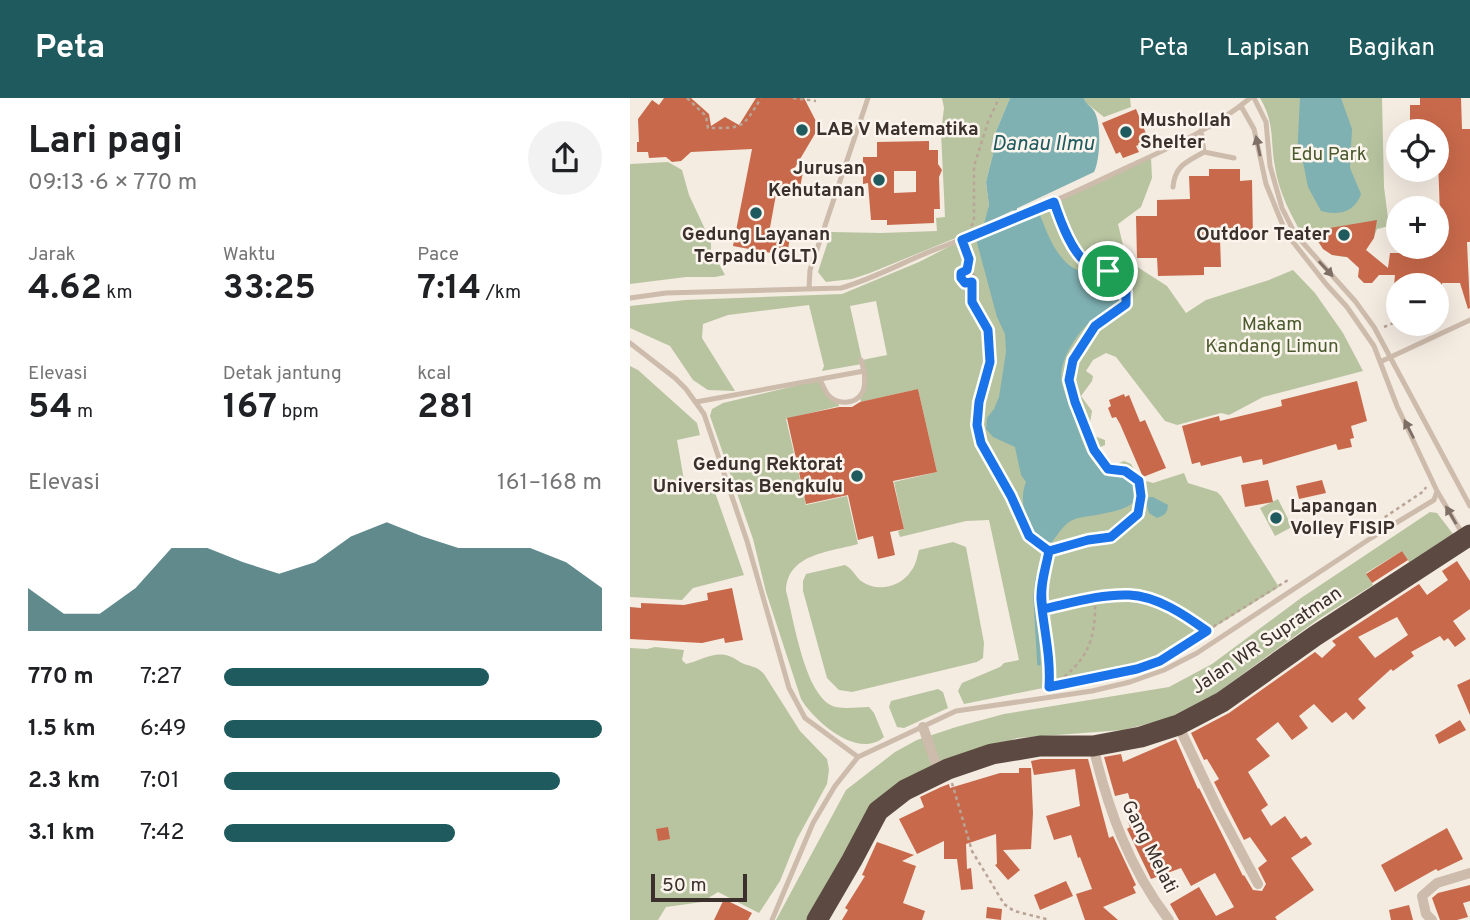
<!DOCTYPE html>
<html lang="id">
<head>
<meta charset="utf-8">
<style>
  :root { --surface:#fff; --page:#f2f2f2; --text:#202124; --muted:#757577; --accent:#1f5a5e }
  body { margin:0; font-family:Overpass,sans-serif; background:var(--page); color:var(--text); height:100vh; display:flex; flex-direction:column; font-size:26px; white-space:nowrap }
  * { box-sizing:border-box; margin:0 }
  p { font-size:23px; color:var(--muted) }
  .icon { flex:none; width:38px; height:38px; fill:none; stroke:currentColor; stroke-width:2; stroke-linecap:round; stroke-linejoin:round }
  .map { position:relative; flex:1; overflow:hidden }
  .sheet { display:flex; flex-direction:column; background:var(--surface); width:630px }
  .sheet>* { flex:none }
  .buttons { position:absolute; left:756px; top:21px; display:grid; gap:14px }
  .buttons a { display:grid; place-items:center; width:63px; height:63px; border-radius:50%; background:var(--surface); box-shadow:0 7px 28px #0002; font-size:35px }
  .scale { position:absolute; left:21px; bottom:18px; width:96px; box-sizing:border-box; padding-left:7px; border:4px solid #3b302b; border-top:0; font-size:19px; line-height:24px; white-space:nowrap; color:#3b302b; -webkit-text-stroke:5px #fbf5ee; paint-order:stroke }
  .pin { position:absolute; display:grid; place-items:center; width:60px; height:60px; color:#fff; margin:-30px; border:4px solid #fff; border-radius:50%; box-shadow:0 2px 7px #0007 }
  .round { display:grid; place-items:center; flex:none; width:74px; height:74px; border-radius:37px; background:var(--page) }
  .overview { display:flex; align-items:center; justify-content:space-between; height:119px; padding:0 28px }
  h1 { font-size:38px; font-weight:700; line-height:52px }
  .figures { display:grid; grid-template-columns:repeat(3,1fr); gap:10px; height:119px; padding:7px 28px }
  .figures div { display:grid; align-content:center }
  .figures b { font-size:35px; font-weight:700 }
  .figures small { font-size:19px; font-weight:400 }
  .figures p { font-size:19px }
  .chart { height:196px; padding:14px 28px }
  .chart p { display:flex; justify-content:space-between }
  .chart svg { width:100%; height:126px; margin-top:7px; fill:var(--accent); opacity:.7 }
  ul { padding:0 28px; list-style:none; font-size:23px }
  li { display:grid; grid-template-columns:112px 84px 1fr; align-items:center; height:52px }
  li i { height:18px; border-radius:9px; background:var(--accent) }
  header { display:flex; align-items:center; gap:42px; box-sizing:border-box; height:98px; padding:0 35px; background:var(--accent); color:#fff }
  header strong { font-size:33px }
  nav { display:flex; gap:38px; margin-inline-start:auto; font-size:24px }
  main { display:flex; flex:1; min-height:0 }
  .map>svg:first-child { display:block }
  .green { fill:#b8c4a0; fill-rule:evenodd }
  .water { fill:#7fb0b2 }
  .lines { fill:none; stroke-linecap:round; stroke-linejoin:round }
  .stream { stroke:#7fb0b2; stroke-width:3.5 }
  .building { fill:#c8694b; fill-rule:evenodd }
  .path { stroke:#b9a596; stroke-width:2.5; stroke-dasharray:3.5 3.5; stroke-linecap:butt }
  .lane { stroke:#cdbbac; stroke-width:5 }
  .street { stroke:#cdbbac; stroke-width:10 }
  .highway { stroke:#5c4a42; stroke-width:21 }
  .oneway { fill:#7d6f65 }
  .route-casing { stroke:#fff; stroke-width:14 }
  .route { stroke:#1a73e8; stroke-width:9 }
  .poi-dot { fill:#1f5a5e; stroke:#fbf5ee; stroke-width:2.5 }
  .labels { text-anchor:middle; dominant-baseline:central; stroke-width:5; stroke-linejoin:round; paint-order:stroke }
  .poi-label { font-size:19px; font-weight:bold; fill:#3b302b; stroke:#fbf5ee; text-anchor:start }
  .park-label { font-size:19px; fill:#4a5a2e; stroke:#fbf5ee }
  .street-label { font-size:19px; fill:#3b302b; stroke:#fbf5ee }
  .water-label { font-size:21px; font-style:italic; fill:#1f5a5e; stroke:#fbf5ee }
</style>
</head>
<body>
<header>
<strong>Peta</strong>
<nav><a>Peta</a><a>Lapisan</a><a>Bagikan</a></nav>
</header>
<main>
<section class="sheet">
<div class="overview"><div><h1>Lari pagi</h1><p>09:13 · 6 × 770 m</p></div><a class="round"><svg class="icon" aria-label="share" viewBox="0 0 24 24"><path d="M12 15V3M7 8l5-5 5 5M5 13v7h14v-7"/></svg></a></div>
<div class="figures">
<div><p>Jarak</p><b>4.62<small> km</small></b></div>
<div><p>Waktu</p><b>33:25</b></div>
<div><p>Pace</p><b>7:14<small> /km</small></b></div>
</div>
<div class="figures">
<div><p>Elevasi</p><b>54<small> m</small></b></div>
<div><p>Detak jantung</p><b>167<small> bpm</small></b></div>
<div><p>kcal</p><b>281</b></div>
</div>
<div class="chart"><p><span>Elevasi</span>161–168 m</p>
<svg viewBox="0 0 160 44" preserveAspectRatio="none"><path d="M0 44V29L10 38L20 38L30 29L40 15L50 15L60 20L70 24L80 20L90 11L100 6L110 11L120 15L130 15L140 15L150 20L160 29V44z"/></svg>
</div>
<ul>
<li><b>770 m</b>7:27<i style="width:70%"></i></li>
<li><b>1.5 km</b>6:49<i style="width:100%"></i></li>
<li><b>2.3 km</b>7:01<i style="width:89%"></i></li>
<li><b>3.1 km</b>7:42<i style="width:61%"></i></li>
</ul>
</section>
<div class="map">
<svg width="840" height="822" viewBox="0 0 840 822">
  <rect width="100%" height="100%" fill="#f4ebe1"/>
  <path class="green" d="M312,0H380L362,43L363,56L356,84L359,107L355,128L240,175L222,181L196,184L188,174L201,134L251,135L307,133L306,120L315,119L311,34L314,10Z
    M454,0H500L501,9L474,19L456,5Z
    M630,0H752L754,89L759,128L747,131C735,167 696,168 682,133L674,140C661,117 649,95 645,69C640,42 645,25 630,0Z
    M521,59L522,80L511,109L488,126L495,156L509,170L537,188L556,215L576,202L639,182L663,172L685,195L713,235L733,273L633,299L599,317L591,315L547,327L535,323L486,259L476,255L463,262L456,273L463,278L462,283L451,298L462,313L460,325L464,338L475,342V347L464,352L478,370L494,363L501,366L509,381L523,385L554,375L558,385L587,394L591,398L649,489L530,563L507,571L334,606L328,593L332,585L370,569L374,565L389,562L359,422L336,423L270,439L268,433L274,431L264,384L307,374L288,291L231,304L230,298L233,294L232,266L192,273L194,268L179,207L98,217L73,226L72,240L105,293L78,292L63,282L40,248L0,230V208L55,202L212,196L289,164L332,142ZM246,203L257,257L232,262L220,208Z
    M38,64L52,72L59,97L81,144V157L87,162L95,177L85,179H56L0,186V66Z
    M0,268L8,272L67,325L70,337L47,342L55,388L81,383L114,477L63,490L52,502L0,499Z
    M190,282L197,296L208,304L209,308L156,321L176,407L217,398L228,446C199,454 157,456 156,493C164,521 175,602 206,609C217,611 228,609 239,609L244,615L254,639C228,662 184,623 171,601L136,494L123,441L80,318L82,311L93,305Z
    M648,401L662,429L645,438L630,410Z
    M800,414L807,415L823,436L779,464L772,453L736,475L743,487L690,520L584,597L534,622L493,632L387,640L266,688L181,822H146L216,692L265,654L287,642L326,629L374,616L539,589L582,566L671,500Z
    M323,444L336,449L354,545L353,560L347,564L222,594L209,592L197,580L173,493V483L176,476L215,467C223,471 225,478 231,483C247,495 271,489 281,473C286,467 287,459 289,452Z
    M25,549L54,552L52,562L56,566C71,563 83,553 99,558C105,560 109,564 114,566C123,569 128,569 134,576L170,633L197,661L199,672L197,686L167,741L150,783L129,815L88,794L72,804L36,809L28,822H0V550L17,551Z
    M308,591L313,594L318,610L274,630L267,629L259,609L261,603Z"/>
  <path class="water" d="M380,0H454C456,7 460,7 464,13C472,25 470,63 464,74L354,126L359,107L356,84L363,56L362,43Z
    M670,0H711L722,31L720,70L731,96C725,114 709,118 691,113L678,89L673,64L667,59Z
    M409,115C417,134 423,153 439,167C457,182 487,172 492,200C483,210 471,215 461,223C446,236 427,265 432,286C435,298 441,310 445,322C453,345 457,363 478,377C486,376 492,375 498,381C533,414 459,416 445,421C434,425 429,435 422,444H412C396,430 388,403 396,384L391,377L385,349L363,339L356,331L357,320L364,311L369,299L376,254L375,236L367,219L346,141Z
    M519,399H523L538,407C537,416 535,417 527,420L519,415L516,405Z"/>
  <g class="lines">
    <path class="stream" d="M385,111L388,124
      M409,566L405,499L407,481L415,457"/>
  </g>
  <path class="building" d="M34,0H61L79,16L81,28L95,19L109,27L126,0H174L189,29L163,73L173,74L169,95L147,91L139,135L160,139L157,158L103,148L122,51L61,54L51,63L42,64L36,59L19,60L18,54H7V44H9L8,21L22,2L29,7Z
    M790,0H831L832,31H840V144H837L840,210L838,211L830,185H812V187H764L765,177H749L742,185H734L728,179L729,170L717,159L702,157L693,151L682,133L747,122L744,140L736,152L758,170L760,155H773L783,149H807V118L810,117L807,33H791V30H780V7H790Z
    M506,11L519,43L506,48L509,54L493,60L490,54L486,56L472,25Z
    M299,43V52H308V66L312,72L309,79L310,111H304V125L257,127V122H241L238,85L233,86V59H247V44ZM264,73H286V94L264,95Z
    M579,71H610V83L622,82L623,140L590,141L591,169H574V177L528,178L527,160H507L506,118H527V102L560,101L559,78H579Z
    M727,283L737,323L721,328L724,340L720,341L722,349L708,352L706,346L633,367L632,361L613,365L611,358L571,368L570,364L562,366L552,328L589,318L590,323L652,308L651,302Z
    M288,291L307,374L263,383L274,431L260,434L265,457L248,461L243,438L228,442L218,397L176,406L157,320L209,309H222L230,304Z
    M494,296L495,299L499,297L510,324L515,322L536,370L513,379L490,326L486,319L482,320L478,310L481,308L479,302Z
    M638,382L643,404L615,409L611,387Z
    M692,382L696,395L669,401L666,388Z
    M772,453L778,462L742,485L736,476Z
    M827,463L840,483V511L823,523L836,541L825,549L818,540L814,543L810,538L781,554L784,558L763,573L761,571L728,601L736,610L723,622L716,614L702,625L684,606L669,618L678,630L662,642L648,624L626,641L640,658L618,674L638,707L631,712L641,728L655,718L671,741L676,738L682,746L661,760L684,792L645,819L647,822H549L540,806L569,789L586,818L604,809L585,775L561,788L551,770L521,781L497,731L500,729L497,722L505,719L498,695L485,698L474,659L491,656L493,664L546,641L568,691L569,690L613,778L614,777L623,792L632,793L636,786L628,770L637,763L620,739L614,742L584,684L589,681L577,661L574,662L561,635L599,615L685,554L692,560L706,547L702,543L789,486L797,497L818,482L812,473ZM767,519L778,537L745,560L728,539Z
    M102,490L113,542L95,545L94,540L72,545L0,541V509L11,510V505L54,507L78,502L77,495Z
    M840,581V617L827,587Z
    M830,622L836,632L809,646L805,637Z
    M411,661H458L479,740L483,738L506,787L503,789L506,795L473,809L488,822H455L446,796L462,791L450,759L448,760L441,737L424,742L416,718L450,708L445,671L404,677L401,663Z
    M389,670H401L403,715L401,751L373,752L390,772L378,782L365,767L367,766L366,736L336,746L337,771L341,770L343,791L331,792L327,761H314V743L287,756L269,721L294,709L290,699L311,689L319,686L320,690L370,675H389Z
    M38,729L40,741L28,743L26,731Z
    M817,730L833,761L808,773L806,771L765,794L751,767Z
    M247,744L284,757L272,763L286,768L273,805L295,813L292,822H212L218,812L215,810L235,778L232,777Z
    M436,783L443,798L410,812L404,797Z
    M840,787V803L833,805L838,819L827,822H810L802,800L808,795Z
    M94,801L122,815L118,822H84Z
    M779,807L783,822H761L759,812Z
    M357,809L372,811L371,822L356,820Z"/>
  <g class="lines">
    <path class="path" d="M57,0L76,18L78,30C114,30 112,31 131,0
      M163,0L186,3
      M341,128L344,124V68L358,24L369,0
      M334,149L339,161L337,171L333,173L331,180L337,186L342,185L345,179L342,173L337,171
      M342,185V204L358,232L361,264L349,304L347,326L350,345L381,398L399,438L419,453L458,442L481,439L507,416L511,398L509,383L495,373L478,371L464,352L445,304L439,282L443,262L465,228L496,207C496,186 491,176 471,170C467,168 463,169 460,167C442,158 432,128 426,110
      M792,226L796,229
      M754,229L768,223
      M743,427L794,393L796,389
      M419,453C416,469 410,485 411,502C414,532 421,559 419,589L504,572
      M413,511C441,505 470,496 499,497C527,498 555,517 577,533
      M530,562L658,482
      M423,587C458,563 466,542 465,501
      M322,685L342,753L374,806L384,813L420,822"/>
    <path class="lane" d="M624,0L636,24L640,68L652,110L665,136L725,203L744,229L840,408
      M611,8L624,31L636,86L656,135L696,186L717,209L744,248L767,308L807,393L832,435
      M574,54L604,60
      M543,89C545,67 557,64 574,54L571,32
      M179,190L180,172L238,0
      M0,200L36,195L211,190C243,181 273,164 304,152C371,127 436,99 500,68C541,49 586,29 620,0
      M0,245L45,280L56,291L74,316L117,443L159,590L175,620L228,659
      M750,264L840,222
      M190,282C193,287 195,293 198,297C207,307 225,307 232,295C236,288 235,280 234,273
      M66,304L234,273L231,262
      M142,822L183,725L205,688L228,659L326,613L462,593L500,584L534,572L567,555L741,440L804,402L807,393"/>
    <path class="street" d="M548,627L588,711L628,786
      M293,629L309,675
      M463,648C478,711 499,770 539,822
      M802,822L796,816L792,798L807,785L840,775"/>
    <path class="highway" d="M187,822L222,762L248,713L275,692L318,671L362,656L410,648H463L511,639L548,627L592,604L685,538L840,437"/>
  </g>
  <defs><path id="oneway-solid" d="M-6-.8H1V-3.2L6.5 0L1 3.2V.8H-6Z" transform="scale(1.75)"/></defs>
  <g class="oneway">
    <use href="#oneway-solid" transform="translate(628 48) rotate(-102)"/>
    <use href="#oneway-solid" transform="translate(696 171) rotate(47)"/>
    <use href="#oneway-solid" transform="translate(779 331) rotate(-117)"/>
    <use href="#oneway-solid" transform="translate(821 417) rotate(-120)"/>
  </g>
  <g class="lines">
    <g class="route-casing">
      <path id="route" d="M478,173C473,170 467,170 462,168C443,160 430,122 424,104L332,142L339,161L337,172L331,175V180L335,185L342,184V204L358,232L360,264L349,304L347,327L351,345L381,398L399,438L419,453C416,469 410,485 411,502C414,532 421,559 419,589L507,571L530,563L577,533C555,517 527,498 499,497C470,496 441,505 413,511C409,491 415,473 419,453L458,442L481,439L508,416L511,398L509,383L495,373L478,371L464,352L445,304L439,282L443,262L465,228L496,206V193L492,181L478,173"/>
    </g>
    <use href="#route" class="route"/>
  </g>
  <g class="poi-dot">
    <circle cx="172" cy="32" r="7"/>
    <circle cx="496" cy="34" r="7"/>
    <circle cx="249" cy="82" r="7"/>
    <circle cx="126" cy="115" r="7"/>
    <circle cx="714" cy="137" r="7"/>
    <circle cx="227" cy="378" r="7"/>
    <circle cx="646" cy="420" r="7"/>
  </g>
  <g class="labels">
    <g class="poi-label">
      <text x="510" y="23">Mushollah<tspan x="510" dy="22">Shelter</tspan></text>
      <text x="186" y="32">LAB V Matematika</text>
      <text x="235" y="71" text-anchor="end">Jurusan<tspan x="235" dy="22">Kehutanan</tspan></text>
      <text x="126" y="137" text-anchor="middle">Gedung Layanan<tspan x="126" dy="22">Terpadu (GLT)</tspan></text>
      <text x="700" y="137" text-anchor="end">Outdoor Teater</text>
      <text x="213" y="367" text-anchor="end">Gedung Rektorat<tspan x="213" dy="22">Universitas Bengkulu</tspan></text>
      <text x="660" y="409">Lapangan<tspan x="660" dy="22">Volley FISIP</tspan></text>
    </g>
    <g class="park-label">
      <text x="699" y="57">Edu Park</text>
      <text x="642" y="227">Makam<tspan x="642" dy="22">Kandang Limun</tspan></text>
    </g>
    <g class="street-label">
      <text transform="translate(637 543) rotate(-34)">Jalan WR Supratman</text>
      <text transform="translate(519 749) rotate(63)">Gang Melati</text>
    </g>
    <g class="water-label">
      <text x="413" y="46">Danau Ilmu</text>
    </g>
  </g>
</svg>
<div class="buttons">
<a><svg class="icon" aria-label="locate" viewBox="0 0 24 24"><circle cx="12" cy="12" r="6"/><path d="M12 2v4M12 18v4M2 12h4M18 12h4"/></svg></a>
<a>+</a>
<a>−</a>
</div>
<div class="scale">50 m</div>
<div class="pin" style="left:478px;top:173px;background:#1e9e55"><svg class="icon" aria-label="arrive" viewBox="0 0 24 24"><path d="M6 21V4h12l-3 4 3 4H6"/></svg></div>
</div>
</main>
</body>
</html>
